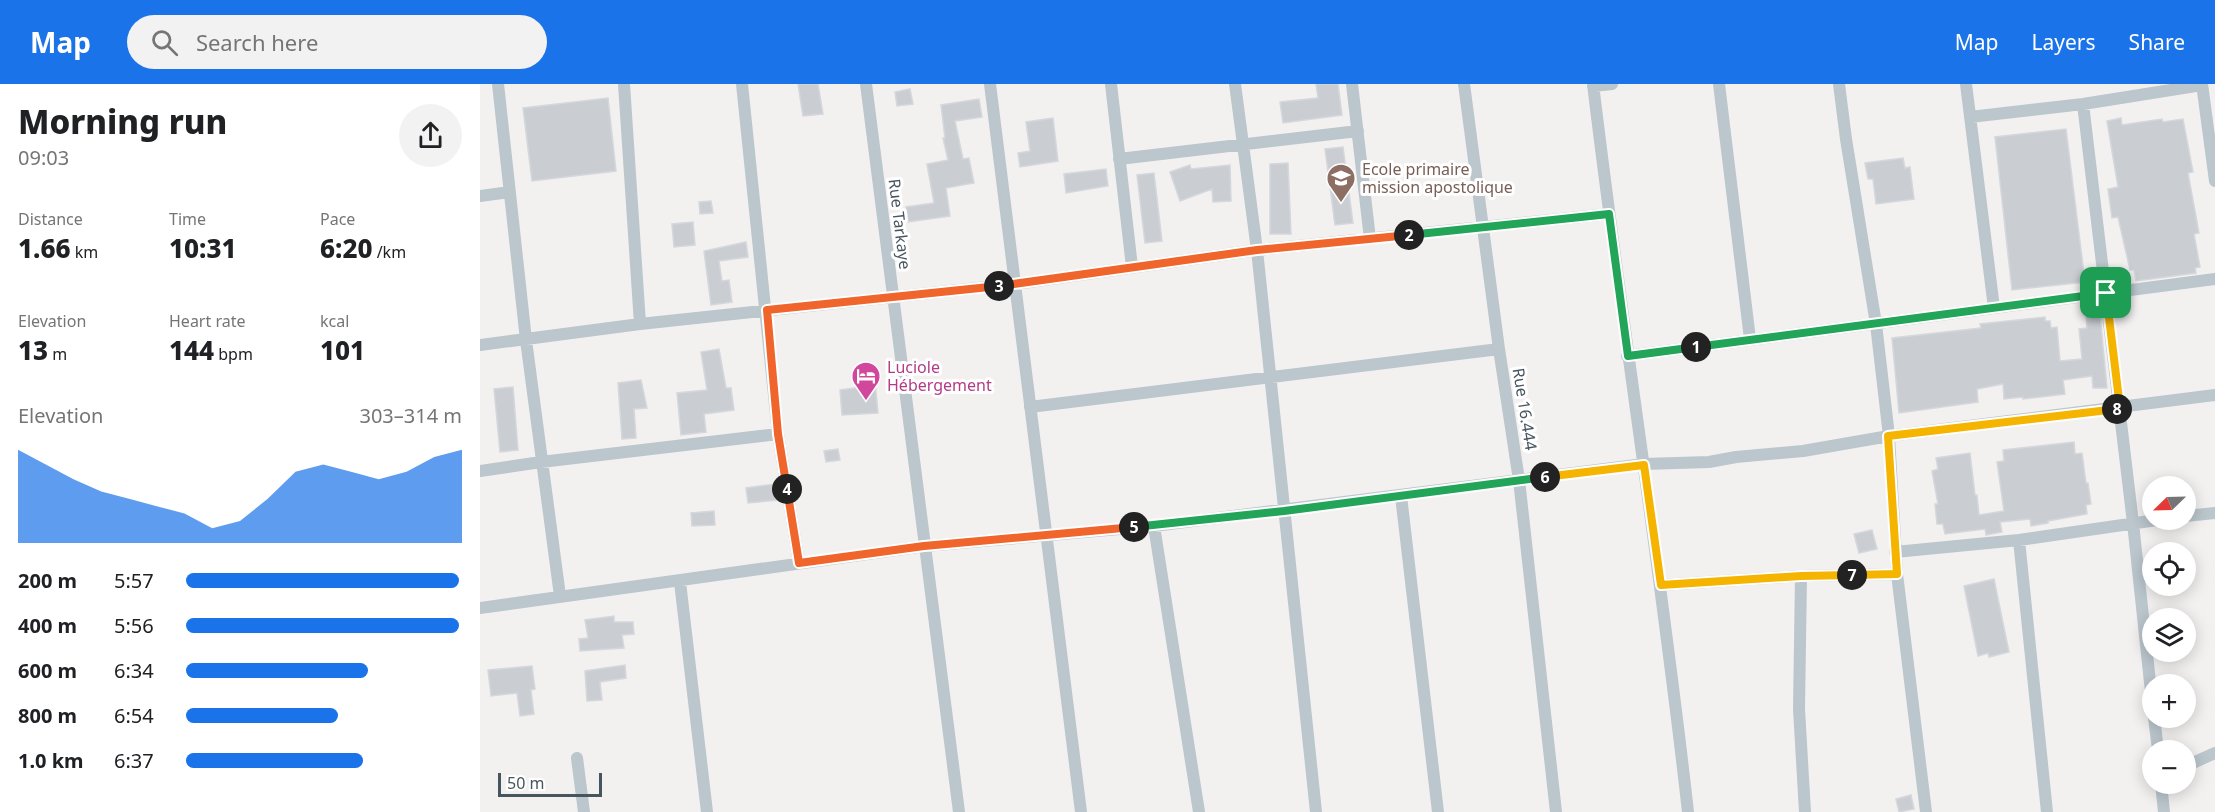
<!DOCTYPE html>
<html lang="en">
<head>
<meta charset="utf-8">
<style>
  :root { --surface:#fff; --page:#f2f2f2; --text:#202124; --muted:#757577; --accent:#1a73e8 }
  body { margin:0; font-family:"Noto Sans",sans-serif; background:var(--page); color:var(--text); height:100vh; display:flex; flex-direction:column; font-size:22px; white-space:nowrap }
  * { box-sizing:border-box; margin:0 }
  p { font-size:20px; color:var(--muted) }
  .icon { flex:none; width:33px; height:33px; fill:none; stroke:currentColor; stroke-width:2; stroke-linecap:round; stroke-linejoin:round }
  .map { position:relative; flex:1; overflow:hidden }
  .panel { display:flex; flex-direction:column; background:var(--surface); width:480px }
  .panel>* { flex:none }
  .needle { width:39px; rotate:247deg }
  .fabs { position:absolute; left:1662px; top:392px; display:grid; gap:12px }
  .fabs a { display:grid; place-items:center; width:54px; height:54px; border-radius:50%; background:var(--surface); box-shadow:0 3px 15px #0003; font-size:30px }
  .scale { position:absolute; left:18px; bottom:15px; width:104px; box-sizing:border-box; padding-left:6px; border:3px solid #47565e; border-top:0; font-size:16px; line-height:21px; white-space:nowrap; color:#47565e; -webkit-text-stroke:4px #fff; paint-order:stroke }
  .pin { position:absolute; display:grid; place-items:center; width:51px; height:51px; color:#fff; margin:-26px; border-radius:12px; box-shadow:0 3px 9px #0006 }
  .km { position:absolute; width:30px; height:30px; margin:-15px; border-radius:50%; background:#222; color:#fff; font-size:16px; line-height:30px; text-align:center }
  .round { display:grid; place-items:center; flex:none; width:63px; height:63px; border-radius:32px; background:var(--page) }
  .head { display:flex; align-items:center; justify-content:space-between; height:102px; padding:0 18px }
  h1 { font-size:33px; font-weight:800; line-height:45px }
  .metrics { display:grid; grid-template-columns:repeat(3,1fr); gap:9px; height:102px; padding:6px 18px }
  .metrics div { display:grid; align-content:center }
  .metrics b { font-size:26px; font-weight:800 }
  .metrics small { font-size:16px; font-weight:400 }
  .metrics p { font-size:16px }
  .chart { height:168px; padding:12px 18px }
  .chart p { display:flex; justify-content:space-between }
  .chart svg { width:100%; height:108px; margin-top:6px; fill:var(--accent); opacity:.7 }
  ul { padding:0 18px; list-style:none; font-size:20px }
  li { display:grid; grid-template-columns:96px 72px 1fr; align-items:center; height:45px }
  li i { height:15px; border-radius:8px; background:var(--accent) }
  header { display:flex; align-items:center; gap:36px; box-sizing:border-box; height:84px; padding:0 30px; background:var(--accent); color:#fff }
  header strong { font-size:28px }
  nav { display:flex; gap:33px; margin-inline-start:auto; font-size:21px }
  .search { width:420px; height:54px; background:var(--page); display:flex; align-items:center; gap:15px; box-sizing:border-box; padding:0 21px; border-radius:33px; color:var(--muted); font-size:22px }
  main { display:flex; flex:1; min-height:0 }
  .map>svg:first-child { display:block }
  .building { fill:#caced3; stroke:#d4d7dc; stroke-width:1.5 }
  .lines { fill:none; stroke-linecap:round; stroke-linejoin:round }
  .street { stroke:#bbc6cd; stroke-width:12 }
  .split-1-casing { stroke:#fff; stroke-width:12 }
  .split-2-casing { stroke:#fff; stroke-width:12 }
  .split-3-casing { stroke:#fff; stroke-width:12 }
  .split-4-casing { stroke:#fff; stroke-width:12 }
  .split-5-casing { stroke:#fff; stroke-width:12 }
  .split-6-casing { stroke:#fff; stroke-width:12 }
  .split-7-casing { stroke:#fff; stroke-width:12 }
  .split-8-casing { stroke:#fff; stroke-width:12 }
  .split-9-casing { stroke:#fff; stroke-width:12 }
  .split-1 { stroke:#22a559; stroke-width:8 }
  .split-2 { stroke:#22a559; stroke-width:8 }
  .split-3 { stroke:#f0652b; stroke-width:8 }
  .split-4 { stroke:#f0652b; stroke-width:8 }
  .split-5 { stroke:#f0652b; stroke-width:8 }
  .split-6 { stroke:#22a559; stroke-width:8 }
  .split-7 { stroke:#f5b400; stroke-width:8 }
  .split-8 { stroke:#f5b400; stroke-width:8 }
  .split-9 { stroke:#f5b400; stroke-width:8 }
  .labels { text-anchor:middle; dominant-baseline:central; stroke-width:6; stroke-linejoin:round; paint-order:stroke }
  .education-label { font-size:16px; fill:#785e54; stroke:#fff; text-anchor:start }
  .street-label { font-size:16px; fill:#47565e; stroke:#fff }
  .hotel-label { font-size:16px; fill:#b23c85; stroke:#fff; text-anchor:start }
</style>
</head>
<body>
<header>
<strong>Map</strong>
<div class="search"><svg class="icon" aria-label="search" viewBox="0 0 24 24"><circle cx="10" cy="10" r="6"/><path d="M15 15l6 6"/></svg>Search here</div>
<nav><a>Map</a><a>Layers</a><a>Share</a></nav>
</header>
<main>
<section class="panel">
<div class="head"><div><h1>Morning run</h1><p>09:03</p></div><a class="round"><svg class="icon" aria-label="share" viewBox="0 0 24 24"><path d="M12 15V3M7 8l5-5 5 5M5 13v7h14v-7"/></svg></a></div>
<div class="metrics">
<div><p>Distance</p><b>1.66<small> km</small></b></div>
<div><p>Time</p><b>10:31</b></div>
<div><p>Pace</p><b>6:20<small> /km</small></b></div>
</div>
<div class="metrics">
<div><p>Elevation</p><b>13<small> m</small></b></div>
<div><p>Heart rate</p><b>144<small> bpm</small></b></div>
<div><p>kcal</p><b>101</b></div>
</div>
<div class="chart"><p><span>Elevation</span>303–314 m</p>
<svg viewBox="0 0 160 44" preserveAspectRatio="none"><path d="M0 44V6L10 12L20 18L30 23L40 26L50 29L60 32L70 38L80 35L90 26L100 15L110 12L120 15L130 18L140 15L150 9L160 6V44z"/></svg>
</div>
<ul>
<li><b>200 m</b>5:57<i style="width:99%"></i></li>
<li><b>400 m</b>5:56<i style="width:99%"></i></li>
<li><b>600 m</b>6:34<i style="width:66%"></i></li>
<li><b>800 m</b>6:54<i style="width:55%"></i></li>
<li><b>1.0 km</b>6:37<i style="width:64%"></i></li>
</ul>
</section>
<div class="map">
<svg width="1735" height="728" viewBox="0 0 1735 728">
  <rect width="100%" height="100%" fill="#f3f0f0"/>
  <path class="building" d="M318,0H338L343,30L323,32Z
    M836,0H858L862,31L803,39L800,18L838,14Z
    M430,5L433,20L417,22L415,8Z
    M128,14L136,87L52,97L43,24Z
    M499,15L502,33L475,37L483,75L489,74L494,99L466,104L470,132L428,138L426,123L454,119L447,80L468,76L463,54H465L461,21Z
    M573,34L578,77L540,83L538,69L550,67L546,38Z
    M1641,34L1642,41L1682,35L1683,38L1703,35L1713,88L1708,89L1719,149L1714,150L1720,183L1715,184L1716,189L1656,197L1654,186H1650L1638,133L1632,134L1628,105L1638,103L1627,37Z
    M1586,45L1605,198L1532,206L1515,53Z
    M863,63L873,139L855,141L845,65Z
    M1423,74L1425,84L1430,83L1434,115L1396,120L1393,95H1388L1385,79Z
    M808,79L811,150H790V80Z
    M710,81L711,85L750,81L751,117L733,118L732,105L700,117L690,88Z
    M626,85L628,102L586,109L584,90Z
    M674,89L682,157L665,159L657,91Z
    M231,117L233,129L220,130L219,118Z
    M213,138L215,161L194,163L192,140Z
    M266,158L268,173L239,177L242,197L249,196L252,218L231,221L224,167Z
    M1620,231L1627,304H1613L1612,292L1583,296L1585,310L1543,315V313L1524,315L1523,300L1497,305L1498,318L1419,329L1412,254L1501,244L1500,240L1565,233V237H1570L1571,244L1577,243L1580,277L1602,275L1599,245L1607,244L1606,232Z
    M239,265L246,304H251L254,326L224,330L226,348L201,351L197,309L227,306L221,268Z
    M161,296L167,324L154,325L156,354L142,355L138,299Z
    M395,298L398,329L362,331L360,306L383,303V299Z
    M33,303L38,366L20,368L14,305Z
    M1594,358L1595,370L1602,369L1606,399H1608L1611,420L1606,421L1607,430L1568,437V439L1551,442L1550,435L1520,438L1522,448L1506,451L1505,445L1465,450L1463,440H1457L1455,420H1458L1452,387L1458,385L1456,374L1490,369L1495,411H1497L1499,431L1524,427L1517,378L1524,377L1523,366Z
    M358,365L360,376L346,378L344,367Z
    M296,400L298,416L268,419L266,404Z
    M234,427L235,441L212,442L211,429Z
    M1392,446L1397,465L1379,469L1374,450Z
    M1514,495L1529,568L1509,573L1508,569L1498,572L1484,502Z
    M134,532V538H153L154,550L142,551L144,564L100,567L99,555L108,554L105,536Z
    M145,581L146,594L120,598L122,616L107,617L105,587Z
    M52,582L55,605L51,606L54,630L40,632L37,609L11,612L8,586Z
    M1431,711L1434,725L1419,728L1416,715Z"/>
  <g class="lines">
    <path class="street" d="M18,0L46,256L80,512
      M144,0L160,240
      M262,0L298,350L319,479
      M386,0L479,728
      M510,0L601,728
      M631,0L652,183
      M755,0L777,166L836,728
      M872,0L890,155
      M984,0L1019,265L1039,396L1076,728
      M1113,0C1142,243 1181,485 1208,728
      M1239,0L1270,255
      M1359,0L1366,55L1396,240L1409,352L1417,490L1446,728
      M1486,0L1514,224
      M1722,0L1735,97
      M1113,2L1132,0
      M1603,20L1653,439L1672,617
      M1490,33L1603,20L1722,1
      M639,75L878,47
      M0,112L30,108
      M0,261L160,240L535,200L777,166L1129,130
      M1147,272L1735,195
      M550,323L1019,265
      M0,387L61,378L298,350
      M921,412L958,728
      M1706,432L1735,429
      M674,442L719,728
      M1539,456L1567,728
      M1415,468L1539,456L1684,435
      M1321,492L1319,625L1325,728
      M200,498L227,728
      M1181,501L1321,492L1417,490
      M0,524L445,462L674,442L1164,380L1229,378L1256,373L1323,367L1409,352L1735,311
      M1674,633L1678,666
      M97,674L104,728
      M1706,682L1735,669
      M1681,699L1684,728"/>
  </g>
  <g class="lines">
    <g class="split-1-casing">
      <path id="split-1" d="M1216,263L1626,209"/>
    </g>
    <g class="split-2-casing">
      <path id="split-2" d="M929,151L1129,130L1148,272L1216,263"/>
    </g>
    <g class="split-3-casing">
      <path id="split-3" d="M519,202L777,166L929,151"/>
    </g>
    <g class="split-4-casing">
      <path id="split-4" d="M307,405L298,350L287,226L519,202"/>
    </g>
    <g class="split-5-casing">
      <path id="split-5" d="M307,405L319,479L444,462L654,443"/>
    </g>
    <g class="split-6-casing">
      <path id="split-6" d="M654,443L804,427L1065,393"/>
    </g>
    <g class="split-7-casing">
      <path id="split-7" d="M1065,393L1164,381L1181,501L1321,492L1372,491"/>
    </g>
    <g class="split-8-casing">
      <path id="split-8" d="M1372,491L1417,490L1408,352L1637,325"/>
    </g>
    <g class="split-9-casing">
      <path id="split-9" d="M1626,209L1640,324L1637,325"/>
    </g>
    <use href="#split-1" class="split-1"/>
    <use href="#split-2" class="split-2"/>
    <use href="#split-3" class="split-3"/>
    <use href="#split-4" class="split-4"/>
    <use href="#split-5" class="split-5"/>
    <use href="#split-6" class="split-6"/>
    <use href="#split-7" class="split-7"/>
    <use href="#split-8" class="split-8"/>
    <use href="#split-9" class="split-9"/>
  </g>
  <defs>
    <g id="school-pin" transform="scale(1.5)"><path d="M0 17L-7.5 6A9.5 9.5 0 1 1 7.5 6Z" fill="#8d6e63" stroke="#fff"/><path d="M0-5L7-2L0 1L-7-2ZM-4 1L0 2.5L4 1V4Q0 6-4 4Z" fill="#fff"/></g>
    <g id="hotel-pin" transform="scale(1.5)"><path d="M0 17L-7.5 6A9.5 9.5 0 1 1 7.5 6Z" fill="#d1479c" stroke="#fff"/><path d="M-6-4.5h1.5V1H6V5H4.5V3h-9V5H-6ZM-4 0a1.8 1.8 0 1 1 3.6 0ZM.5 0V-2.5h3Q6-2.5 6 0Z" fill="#fff"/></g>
  </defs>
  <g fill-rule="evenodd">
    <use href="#school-pin" x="861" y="94"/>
    <use href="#hotel-pin" x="386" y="292"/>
  </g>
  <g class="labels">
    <g class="education-label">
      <text x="882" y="85">Ecole primaire<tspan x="882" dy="18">mission apostolique</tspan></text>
    </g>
    <g class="street-label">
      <text transform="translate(420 140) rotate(83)">Rue Tarkaye</text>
      <text transform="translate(1045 325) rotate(81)">Rue 16.444</text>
    </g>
    <g class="hotel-label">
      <text x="407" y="283">Luciole<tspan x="407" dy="18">Hébergement</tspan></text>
    </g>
  </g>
</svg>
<div class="fabs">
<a><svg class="needle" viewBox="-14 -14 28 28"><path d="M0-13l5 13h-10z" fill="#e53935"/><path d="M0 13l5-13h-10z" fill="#757577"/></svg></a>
<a><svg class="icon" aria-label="locate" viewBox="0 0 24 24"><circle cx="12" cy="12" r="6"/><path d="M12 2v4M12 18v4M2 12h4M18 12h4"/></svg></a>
<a><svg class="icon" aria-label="layers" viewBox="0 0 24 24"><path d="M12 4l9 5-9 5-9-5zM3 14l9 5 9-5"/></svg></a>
<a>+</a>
<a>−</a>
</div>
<div class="scale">50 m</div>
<div class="pin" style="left:1626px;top:209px;background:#1e9e55"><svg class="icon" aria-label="arrive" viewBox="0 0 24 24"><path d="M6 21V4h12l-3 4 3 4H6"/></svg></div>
<b class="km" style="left:1216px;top:263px">1</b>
<b class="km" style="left:929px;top:151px">2</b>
<b class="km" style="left:519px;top:202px">3</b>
<b class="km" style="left:307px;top:405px">4</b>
<b class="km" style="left:654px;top:443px">5</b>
<b class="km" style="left:1065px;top:393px">6</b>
<b class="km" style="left:1372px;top:491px">7</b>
<b class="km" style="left:1637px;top:325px">8</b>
</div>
</main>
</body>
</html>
